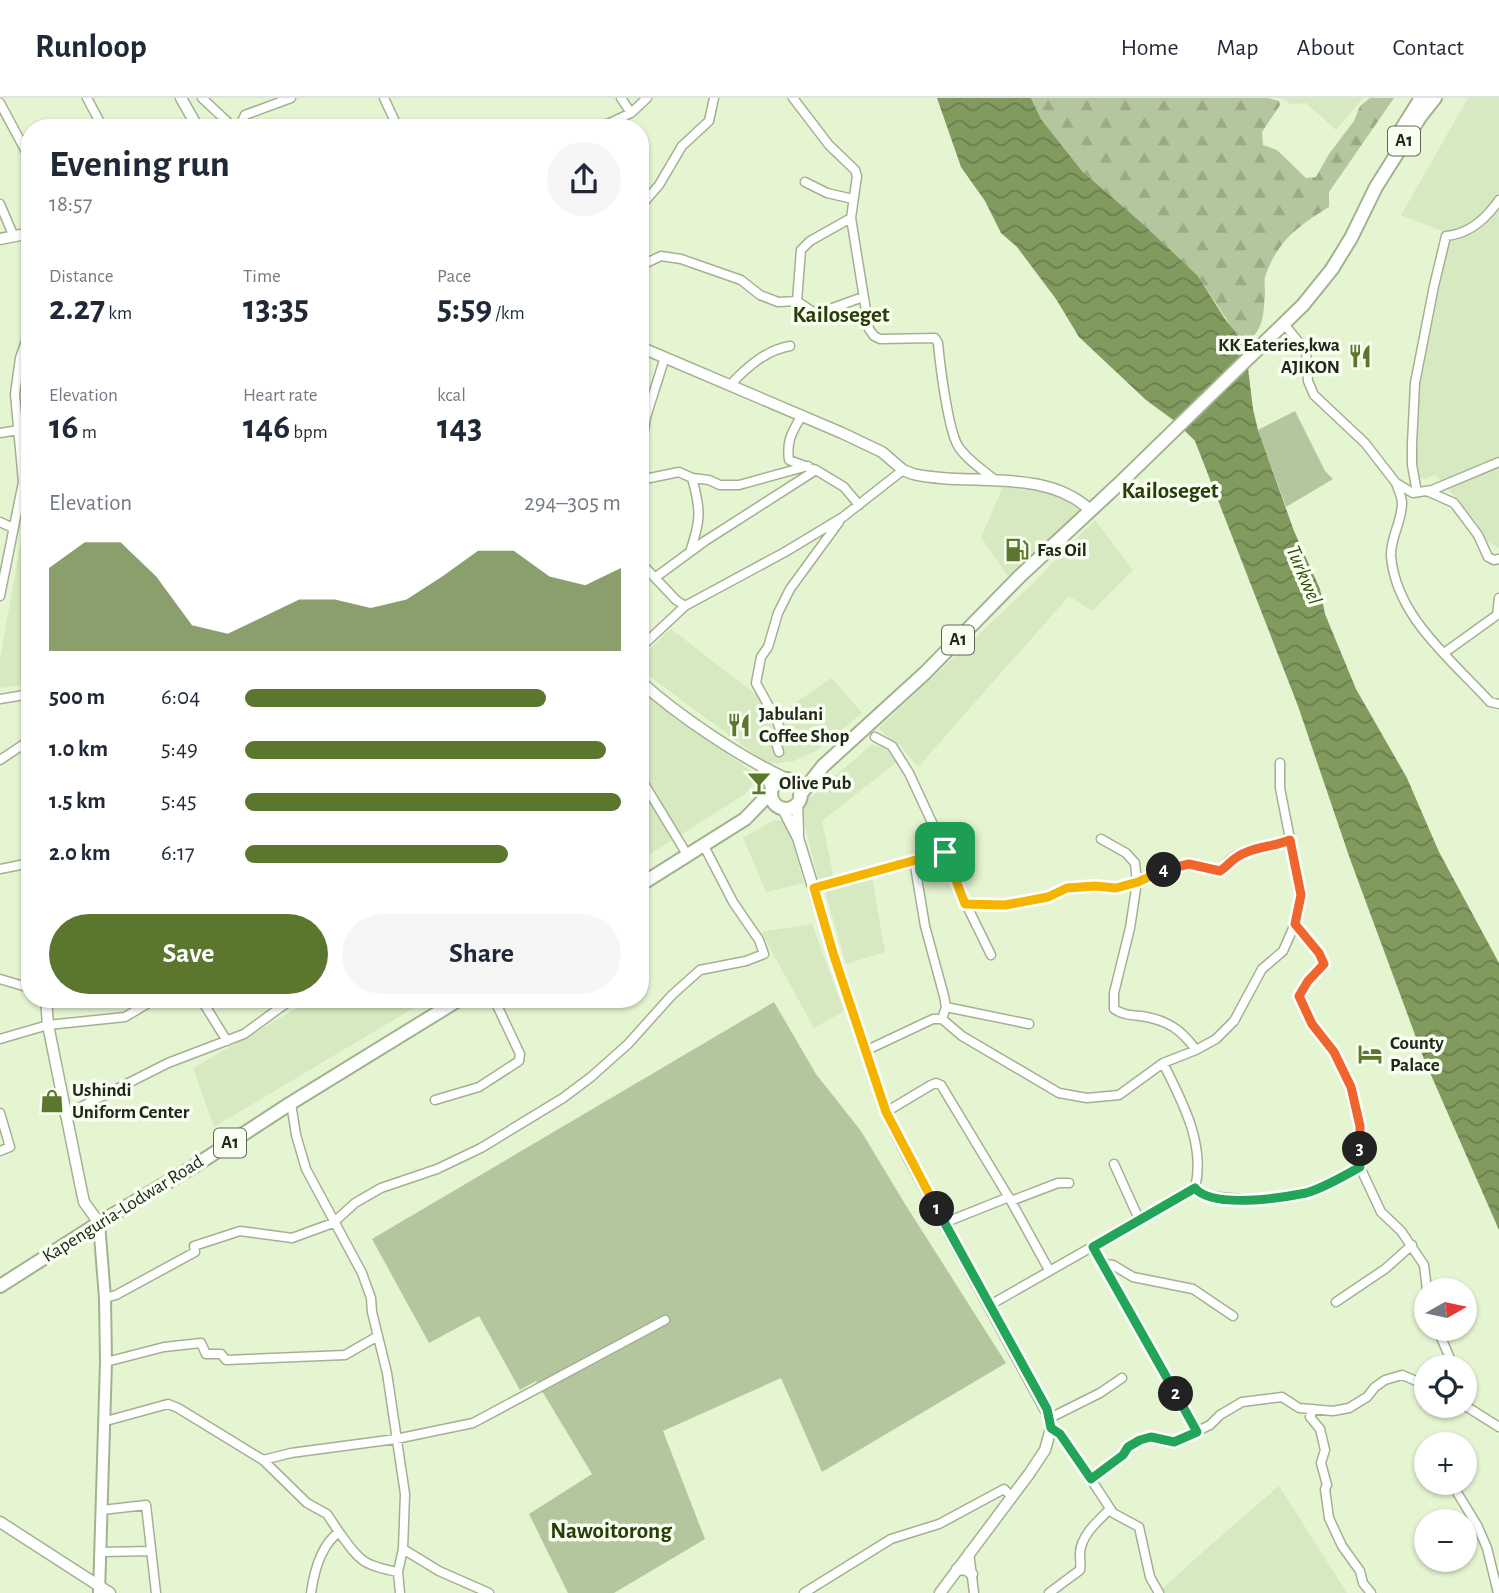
<!DOCTYPE html>
<html lang="en">
<head>
<meta charset="utf-8">
<style>
  :root { --surface:#fff; --page:#f6f6f7; --text:#1f2937; --muted:#747a83; --line:#e0e1e3; --accent:#5a772d }
  body { margin:0; font-family:"Alegreya Sans",sans-serif; background:var(--page); color:var(--text); height:100vh; display:flex; flex-direction:column; font-size:26px; white-space:nowrap }
  * { box-sizing:border-box; margin:0 }
  p { font-size:23px; color:var(--muted) }
  .icon { flex:none; width:38px; height:38px; fill:none; stroke:currentColor; stroke-width:2; stroke-linecap:round; stroke-linejoin:round }
  .map { position:relative; flex:1; overflow:hidden }
  .panel { position:absolute; left:21px; top:21px; width:628px; height:889px; display:flex; flex-direction:column; background:var(--surface); border-radius:28px; box-shadow:0 2px 5px #0004 }
  .panel>* { flex:none }
  .needle { width:46px; rotate:81deg }
  .controls { position:absolute; left:1414px; top:1180px; display:grid; gap:14px }
  .controls a { display:grid; place-items:center; width:63px; height:63px; border-radius:50%; background:var(--surface); box-shadow:0 2px 5px #0004; font-size:35px }
  .pin { position:absolute; display:grid; place-items:center; width:60px; height:60px; color:#fff; margin:-30px; border-radius:14px; box-shadow:0 4px 10px #0006 }
  .km { position:absolute; width:35px; height:35px; margin:-18px; border-radius:50%; background:#222; color:#fff; font-size:19px; line-height:35px; text-align:center }
  .round { display:grid; place-items:center; flex:none; width:74px; height:74px; border-radius:37px; background:var(--page) }
  .summary { display:flex; align-items:center; justify-content:space-between; height:119px; padding:0 28px }
  h1 { font-size:38px; font-weight:600; line-height:52px }
  .figures { display:grid; grid-template-columns:repeat(3,1fr); gap:10px; height:119px; padding:7px 28px }
  .figures div { display:grid; align-content:center }
  .figures b { font-size:35px; font-weight:600 }
  .figures small { font-size:19px; font-weight:400 }
  .figures p { font-size:19px }
  .chart { height:196px; padding:14px 28px }
  .chart p { display:flex; justify-content:space-between }
  .chart svg { width:100%; height:126px; margin-top:7px; fill:var(--accent); opacity:.7 }
  .cta { display:flex; gap:14px; margin-top:auto; padding:14px 28px }
  .cta a { flex:1; height:80px; border-radius:42px; background:var(--accent); color:#fff; font-size:28px; font-weight:600; line-height:80px; text-align:center }
  .cta a+a { background:var(--page); color:var(--text) }
  ul { padding:0 28px; list-style:none; font-size:23px }
  li { display:grid; grid-template-columns:112px 84px 1fr; align-items:center; height:52px }
  li i { height:18px; border-radius:9px; background:var(--accent) }
  header { display:flex; align-items:center; gap:42px; box-sizing:border-box; height:98px; padding:0 35px; background:var(--surface); border-bottom:2px solid var(--line) }
  header strong { font-size:33px }
  nav { display:flex; gap:38px; margin-inline-start:auto; font-size:24px }
  .map>svg:first-child { display:block }
  .built { fill:#d6e9c0 }
  .grass { fill:#b4c69e }
  .forest { fill:url(#forest-firs) }
  .water { fill:url(#water-waves) }
  .lines { fill:none; stroke-linecap:round; stroke-linejoin:round }
  .minor-casing { stroke:#a2b291; stroke-width:11 }
  .tertiary-casing { stroke:#a2b291; stroke-width:13 }
  .secondary-casing { stroke:#a2b291; stroke-width:14 }
  .trunk-casing { stroke:#a2b291; stroke-width:16 }
  .minor { stroke:#fff; stroke-width:8 }
  .tertiary { stroke:#fff; stroke-width:10 }
  .secondary { stroke:#fff; stroke-width:10 }
  .trunk { stroke:#fff; stroke-width:12 }
  .split-1-casing { stroke:#fff; stroke-width:14 }
  .split-2-casing { stroke:#fff; stroke-width:14 }
  .split-3-casing { stroke:#fff; stroke-width:14 }
  .split-4-casing { stroke:#fff; stroke-width:14 }
  .split-5-casing { stroke:#fff; stroke-width:14 }
  .split-1 { stroke:#f5b400; stroke-width:9 }
  .split-2 { stroke:#22a559; stroke-width:9 }
  .split-3 { stroke:#22a559; stroke-width:9 }
  .split-4 { stroke:#f0652b; stroke-width:9 }
  .split-5 { stroke:#f5b400; stroke-width:9 }
  .labels { text-anchor:middle; dominant-baseline:central; stroke-width:7; stroke-linejoin:round; paint-order:stroke }
  .shield { fill:#f8fef0; stroke:#62685b; stroke-width:2 }
  .shield-label { font-size:18px; font-weight:bold; fill:#22281b }
  .poi-label { font-size:19px; font-weight:bold; fill:#22281b; stroke:#f8fef0; text-anchor:start }
  .street-label { font-size:19px; fill:#22281b; stroke:#f8fef0 }
  .water-label { font-size:21px; font-style:italic; fill:#344c06; stroke:#f8fef0 }
  .quarter-label { font-size:23px; font-weight:bold; fill:#2a3d07; stroke:#f8fef0 }
</style>
</head>
<body>
<header>
<strong>Runloop</strong>
<nav><a>Home</a><a>Map</a><a>About</a><a>Contact</a></nav>
</header>
<div class="map">
<svg width="1499" height="1495" viewBox="0 0 1499 1495">
  <defs>
    <pattern id="forest-firs" width="22" height="20" patternUnits="userSpaceOnUse" patternTransform="scale(1.75)"><rect width="22" height="20" fill="#b4c69e"/><path d="M5 1l3.5 6h-7zM16 11l3.5 6h-7z" fill="#9aaa88"/></pattern>
    <pattern id="water-waves" width="16" height="10" patternUnits="userSpaceOnUse" patternTransform="scale(1.75)"><rect width="16" height="10" fill="#819b5f"/><path d="M0 5q4-4 8 0t8 0" fill="none" stroke="#697e4e"/></pattern>
  </defs>
  <rect width="100%" height="100%" fill="#e5f5d2"/>
  <path class="built" d="M1280,0H1363L1336,32L1306,5L1291,6Z
    M1468,0H1499V450L1486,443L1475,422L1436,377L1425,381L1419,379L1415,358L1414,319L1450,136L1401,117Z
    M1003,389L1062,396L1085,414L1011,483L981,439Z
    M30,411V586L0,590V561L19,454Z
    M1095,422L1133,472L1092,513L1069,498L918,669L899,646L895,648L879,630L1029,489Z
    M671,531L780,615L832,580L862,615L816,653L794,663L768,666L641,572V559Z
    M643,595L759,679L745,696L641,762V678L647,673L641,667L640,598Z
    M871,647L888,649L897,664L822,723L834,782L819,785L801,712L804,705Z
    M774,722L786,723L804,785L766,794L743,740Z
    M872,778L885,854L846,866L824,790Z
    M812,826L844,913L814,930L761,834Z
    M313,901H419L422,905L214,1029L193,970Z
    M1279,1388L1347,1495H1158L1206,1451Z"/>
  <path class="grass" d="M1295,313L1325,373L1333,381L1286,409L1258,332Z
    M774,904L816,976L861,1033L905,1106L1006,1265L822,1374L781,1280L663,1333L705,1441L614,1495H568L529,1416L592,1376L536,1283L520,1292L479,1218L429,1245L372,1141Z"/>
  <path class="forest" d="M1031,0H1268L1279,3L1280,7L1262,34L1263,47L1277,52L1306,80L1316,79L1329,56L1354,23L1360,8L1370,0H1394L1329,94V109C1298,128 1277,143 1265,179C1264,184 1265,190 1265,195C1263,221 1264,230 1244,248L1198,178L1143,126L1082,73L1041,21Z"/>
  <path class="water" d="M937,0H1031L1041,21L1082,73L1143,126L1198,178L1225,221L1242,242L1246,254L1253,311L1258,332L1294,433L1320,491L1325,516L1356,591L1407,680L1439,754L1499,865V1132L1424,961L1350,761L1298,608L1195,343L1176,324L1146,302L1079,239L1056,201L1017,149L1001,135L985,103L961,69Z"/>
  <g class="lines">
    <g class="minor-casing">
      <path id="minor" d="M87,0L103,30
        M202,0L234,30
        M384,0L398,30
        M621,0L631,15
        M793,0L829,47L855,72L857,78L851,120L869,231L874,238L880,241L935,240L938,245C940,267 948,331 958,348C967,362 983,372 995,382
        M0,5L30,61
        M239,30L245,17L291,0
        M599,30L631,15L647,0
        M805,84L827,95L853,101
        M0,106L14,139
        M640,109L659,87L682,48L709,23L714,0
        M851,120L810,143L801,152L797,203L816,216L863,199
        M640,168L661,158L681,161L741,182L760,197L778,204L797,203
        M1284,226L1306,253L1308,283L1314,297L1365,345L1396,385L1413,395L1432,392L1499,364
        M730,287C747,269 766,252 790,248
        M802,317C793,333 786,342 789,362L816,372L844,389L859,407
        M0,335L18,332
        M640,359L646,319L665,259
        M640,382L679,374L692,380L709,382L720,387H739L808,368
        M1396,385C1398,391 1402,399 1402,405C1402,424 1390,440 1391,458C1396,519 1452,562 1490,604L1499,606
        M1427,393L1454,405L1478,437L1488,459L1494,462L1499,461
        M1417,394L1412,367V346L1415,285L1434,188L1446,138C1469,136 1486,121 1499,102
        M0,424L13,430
        M690,454C701,422 701,412 692,380
        M640,464L676,502L685,508
        M656,479L705,443L816,372
        M0,498L23,384L15,296L20,260L30,232
        M640,550L685,508L785,454L843,419L903,372
        M1444,555L1497,517L1499,500
        M0,601L30,596
        M875,639L892,648L909,675L935,731L966,806L991,857
        M779,654L777,648L781,635L778,625L756,585L761,559L768,549L778,515L790,491L839,424
        M0,662L30,642
        M640,679L688,758
        M1101,741L1126,755L1135,765L1137,784L1130,830L1114,895V911C1123,917 1131,917 1141,918C1167,922 1181,931 1196,952
        M914,762L925,828L944,898L946,909L942,921
        M0,771L30,765
        M814,790L945,754
        M966,806L1005,807L1048,798L1067,790L1083,788L1116,790L1137,784L1165,772L1189,766L1220,773C1225,769 1227,765 1231,761C1247,748 1272,750 1290,742
        M0,881L30,890
        M201,901L227,943
        M946,909L1029,926
        M0,941L48,927L125,919L155,901
        M865,953L933,921H942L962,938L1059,995L1087,1000L1119,997L1163,965L1196,952L1216,941L1234,923L1262,871L1283,853L1295,826L1301,797L1280,690V665
        M435,1002L479,989L519,963L520,956L494,901
        M291,1005L296,1037L306,1071L362,1175L371,1200L372,1214L387,1275L405,1396L403,1451L398,1474L400,1495
        M886,1014L931,987L936,985L941,987L1011,1103L1049,1172
        M0,1015L10,1049L0,1053
        M65,1017L168,965L244,936L292,901
        M1114,1066L1139,1121
        M1360,1069L1381,1114L1401,1133L1424,1167L1427,1192
        M1195,1090L1201,1097L1207,1098L1251,1102L1308,1095L1360,1069V1028L1351,989L1334,954L1312,926L1299,898L1308,883L1324,866L1319,855L1295,826
        M1011,1103L1058,1085H1069
        M944,1125L1009,1099
        M1093,1149L1197,1334
        M1104,1166L1113,1167L1133,1179L1193,1191L1233,1218
        M105,1200L116,1197L195,1154L194,1148L240,1133L292,1140L333,1125L355,1105L381,1090L437,1071L481,1050L563,1000L591,979L628,946L672,897L700,872L746,863L764,856L759,842L733,804L704,748
        M1336,1204L1385,1171L1412,1147
        M990,1207L1195,1090C1206,1047 1182,1003 1163,965
        M1437,1230L1449,1258
        M106,1264L164,1249L201,1245L206,1256H221L226,1262L345,1257L378,1238
        M1464,1307L1499,1329
        M1313,1311L1310,1319L1320,1331L1325,1352L1321,1365L1327,1387L1325,1391L1329,1420L1342,1448L1360,1473L1363,1485L1371,1495
        M1050,1320L1100,1295L1122,1280
        M106,1323L168,1306L178,1310L263,1362L307,1405L327,1416L339,1434
        M1051,1330L1060,1336L1068,1346L1113,1415L1139,1429L1150,1479L1159,1495
        M263,1362L291,1355L396,1341L473,1325L665,1222
        M1091,1381L1123,1357L1128,1349L1140,1342L1151,1339L1174,1344L1210,1327L1220,1317L1242,1304L1282,1299L1299,1310L1333,1313L1349,1310L1367,1299L1375,1289L1385,1282L1402,1277L1426,1287
        M1458,1396L1477,1427L1487,1450L1498,1495
        M102,1412L146,1407L156,1495
        M403,1451L439,1473L489,1495
        M101,1454L151,1453
        M969,1454L974,1495
        M311,1495C314,1474 321,1447 339,1434C360,1463 362,1467 398,1474
        M804,1495L891,1441L939,1426L1004,1391L1012,1399
        M1049,1495L1080,1472C1081,1466 1080,1461 1080,1455C1081,1437 1098,1423 1110,1411"/>
    </g>
    <g class="tertiary-casing">
      <path id="tertiary" d="M181,0L198,30
        M0,141L30,135
        M640,249L842,335L882,354L903,372L913,376C969,389 1045,369 1090,412
        M640,583C677,617 740,659 785,680
        M762,669L772,691
        M797,705L798,736
        M783,711L798,740L834,857L886,1014L910,1062L1050,1320L1051,1330L1045,1352L1029,1376L940,1495
        M46,901L48,927L81,1090L84,1104L99,1125
        M0,1424L110,1495
        M957,1471L967,1472L972,1476"/>
    </g>
    <g class="secondary-casing">
      <path id="secondary" d="M99,1125L105,1200L106,1264L99,1495"/>
    </g>
    <g class="trunk-casing">
      <path id="trunk" d="M1396,40L1421,0
        M771 696a15 15 0 1 1 30 0a15 15 0 1 1-30 0Z
        M800,697L823,668L925,575L1019,479L1121,384L1303,207L1332,171L1351,140L1376,89L1420,19L1435,0
        M640,787L745,721L771,694
        M0,1188L99,1125L193,1069L291,1005L460,901"/>
    </g>
    <use href="#minor" class="minor"/>
    <use href="#tertiary" class="tertiary"/>
    <use href="#secondary" class="secondary"/>
    <use href="#trunk" class="trunk"/>
  </g>
  <g class="lines">
    <g class="split-1-casing">
      <path id="split-1" d="M937,1111L886,1014L834,858L814,790L945,754"/>
    </g>
    <g class="split-2-casing">
      <path id="split-2" d="M937,1111L1047,1311L1051,1330L1060,1336L1091,1381L1123,1357L1128,1349L1140,1342L1151,1339L1174,1344L1197,1334L1176,1296"/>
    </g>
    <g class="split-3-casing">
      <path id="split-3" d="M1176,1296L1093,1149L1195,1090C1212,1111 1281,1100 1306,1095C1321,1091 1346,1077 1360,1069V1051"/>
    </g>
    <g class="split-4-casing">
      <path id="split-4" d="M1164,772L1189,766L1220,773C1231,766 1232,759 1247,754C1261,748 1276,748 1290,742L1301,797L1295,826L1319,855L1324,866L1308,883L1299,898L1312,926L1334,954L1351,989L1360,1028V1051"/>
    </g>
    <g class="split-5-casing">
      <path id="split-5" d="M945,754L965,806L1005,807L1048,799L1067,790L1095,788L1116,790L1138,784L1164,772"/>
    </g>
    <use href="#split-1" class="split-1"/>
    <use href="#split-2" class="split-2"/>
    <use href="#split-3" class="split-3"/>
    <use href="#split-4" class="split-4"/>
    <use href="#split-5" class="split-5"/>
  </g>
  <defs>
    <g id="restaurant-bare" transform="scale(1.89)"><path d="M-5-6h1v4h1v-4h1v4h1v-4h1v5L-1.5 .5V6h-2V.5L-5-1ZM5-6V6H3V1.5H1.5Q1.5-4 5-6Z" fill="#5a772d" stroke="#f8fef0" stroke-width="2.5" paint-order="stroke"/></g>
    <g id="fuel-bare" transform="scale(1.89)"><path d="M-5.5-6h7V0h2V4h1.3V-2.5L3-4.5l.8-.8L6-3V5H2.5V1h-1V6h-7ZM-4.2-4.7v3.2H.2V-4.7Z" fill="#5a772d" stroke="#f8fef0" stroke-width="2.5" paint-order="stroke"/></g>
    <g id="bar-bare" transform="scale(1.89)"><path d="M-6-5H6L.8 .8V4.5H3.5V6h-7V4.5H-.8V.8Z" fill="#5a772d" stroke="#f8fef0" stroke-width="2.5" paint-order="stroke"/></g>
    <g id="hotel-bare" transform="scale(1.89)"><path d="M-6-4.5h1.5V1H6V5H4.5V3h-9V5H-6ZM-4 0a1.8 1.8 0 1 1 3.6 0ZM.5 0V-2.5h3Q6-2.5 6 0Z" fill="#5a772d" stroke="#f8fef0" stroke-width="2.5" paint-order="stroke"/></g>
    <g id="shop-bare" transform="scale(1.89)"><path d="M-5-2.5h2.3a2.7 3.5 0 0 1 5.4 0H5L5.5 6h-11ZM-1.5-2.5h3a1.5 2.3 0 0 0-3 0Z" fill="#5a772d" stroke="#f8fef0" stroke-width="2.5" paint-order="stroke"/></g>
  </defs>
  <g fill-rule="evenodd">
    <use href="#restaurant-bare" x="1360" y="258"/>
    <use href="#fuel-bare" x="1017" y="452"/>
    <use href="#restaurant-bare" x="739" y="627"/>
    <use href="#bar-bare" x="759" y="685"/>
    <use href="#hotel-bare" x="1370" y="956"/>
    <use href="#shop-bare" x="52" y="1003"/>
  </g>
  <g class="labels">
    <g class="shield">
      <rect x="1388" y="28.5" width="32" height="29" rx="5"/>
      <rect x="942" y="527.5" width="32" height="29" rx="5"/>
      <rect x="214" y="1030.5" width="32" height="29" rx="5"/>
    </g>
    <g class="shield-label">
      <text x="1404" y="43">A1</text>
      <text x="958" y="542">A1</text>
      <text x="230" y="1045">A1</text>
    </g>
    <g class="poi-label">
      <text x="1340" y="247" text-anchor="end">KK Eateries,kwa<tspan x="1340" dy="22">AJIKON</tspan></text>
      <text x="1037" y="452">Fas Oil</text>
      <text x="759" y="616">Jabulani<tspan x="759" dy="22">Coffee Shop</tspan></text>
      <text x="779" y="685">Olive Pub</text>
      <text x="1390" y="945">County<tspan x="1390" dy="22">Palace</tspan></text>
      <text x="72" y="992">Ushindi<tspan x="72" dy="22">Uniform Center</tspan></text>
    </g>
    <g class="street-label">
      <text transform="translate(123 1111) rotate(-32)">Kapenguria-Lodwar Road</text>
    </g>
    <g class="water-label">
      <text transform="translate(1304 477) rotate(67)">Turkwel</text>
    </g>
    <g class="quarter-label">
      <text x="841" y="217">Kailoseget</text>
      <text x="1170" y="393">Kailoseget</text>
      <text x="611" y="1433">Nawoitorong</text>
    </g>
  </g>
</svg>
<div class="controls">
<a><svg class="needle" viewBox="-14 -14 28 28"><path d="M0-13l5 13h-10z" fill="#e53935"/><path d="M0 13l5-13h-10z" fill="#747a83"/></svg></a>
<a><svg class="icon" aria-label="locate" viewBox="0 0 24 24"><circle cx="12" cy="12" r="6"/><path d="M12 2v4M12 18v4M2 12h4M18 12h4"/></svg></a>
<a>+</a>
<a>−</a>
</div>
<div class="pin" style="left:945px;top:754px;background:#1e9e55"><svg class="icon" aria-label="arrive" viewBox="0 0 24 24"><path d="M6 21V4h12l-3 4 3 4H6"/></svg></div>
<b class="km" style="left:937px;top:1111px">1</b>
<b class="km" style="left:1176px;top:1296px">2</b>
<b class="km" style="left:1360px;top:1051px">3</b>
<b class="km" style="left:1164px;top:772px">4</b>
<section class="panel">
<div class="summary"><div><h1>Evening run</h1><p>18:57</p></div><a class="round"><svg class="icon" aria-label="share" viewBox="0 0 24 24"><path d="M12 15V3M7 8l5-5 5 5M5 13v7h14v-7"/></svg></a></div>
<div class="figures">
<div><p>Distance</p><b>2.27<small> km</small></b></div>
<div><p>Time</p><b>13:35</b></div>
<div><p>Pace</p><b>5:59<small> /km</small></b></div>
</div>
<div class="figures">
<div><p>Elevation</p><b>16<small> m</small></b></div>
<div><p>Heart rate</p><b>146<small> bpm</small></b></div>
<div><p>kcal</p><b>143</b></div>
</div>
<div class="chart"><p><span>Elevation</span>294–305 m</p>
<svg viewBox="0 0 160 44" preserveAspectRatio="none"><path d="M0 44V15L10 6L20 6L30 18L40 35L50 38L60 32L70 26L80 26L90 29L100 26L110 18L120 9L130 9L140 18L150 21L160 15V44z"/></svg>
</div>
<ul>
<li><b>500 m</b>6:04<i style="width:80%"></i></li>
<li><b>1.0 km</b>5:49<i style="width:96%"></i></li>
<li><b>1.5 km</b>5:45<i style="width:100%"></i></li>
<li><b>2.0 km</b>6:17<i style="width:70%"></i></li>
</ul>
<div class="cta"><a>Save</a><a>Share</a></div>
</section>
</div>
</body>
</html>
